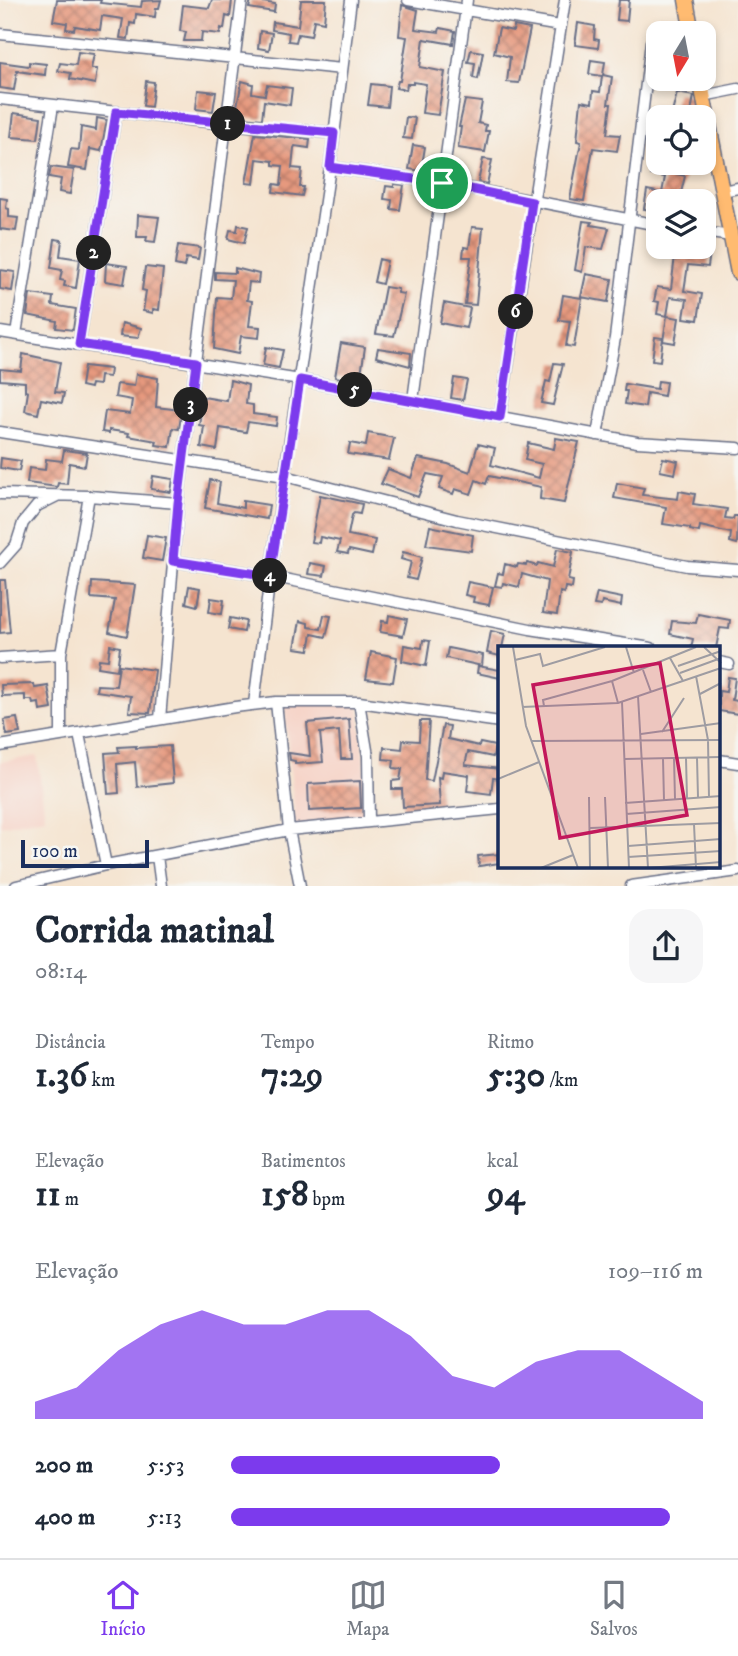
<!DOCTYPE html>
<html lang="pt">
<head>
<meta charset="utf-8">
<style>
  :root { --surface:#fff; --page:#f6f6f7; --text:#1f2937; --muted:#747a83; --line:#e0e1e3; --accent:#7c3aed }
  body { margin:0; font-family:"IM FELL DW Pica",serif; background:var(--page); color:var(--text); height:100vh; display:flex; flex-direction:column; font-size:26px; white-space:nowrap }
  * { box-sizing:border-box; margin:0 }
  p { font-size:23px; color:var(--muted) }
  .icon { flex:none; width:38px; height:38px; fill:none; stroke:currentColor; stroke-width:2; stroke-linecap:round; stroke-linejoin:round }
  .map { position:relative; height:886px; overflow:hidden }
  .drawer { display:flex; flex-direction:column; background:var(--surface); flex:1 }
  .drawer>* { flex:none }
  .needle { width:46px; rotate:190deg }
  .tools { position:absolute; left:646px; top:21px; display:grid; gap:14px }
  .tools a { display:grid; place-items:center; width:70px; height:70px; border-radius:14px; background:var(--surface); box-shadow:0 4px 10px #0003; font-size:35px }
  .scale { position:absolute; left:21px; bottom:18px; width:128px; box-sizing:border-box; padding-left:7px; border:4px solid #1b2f5e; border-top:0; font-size:19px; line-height:24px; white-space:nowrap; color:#1b2f5e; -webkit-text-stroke:5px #f6f6f2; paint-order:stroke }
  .pin { position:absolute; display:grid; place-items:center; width:60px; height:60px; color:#fff; margin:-30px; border:4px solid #fff; border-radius:50%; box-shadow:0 2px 7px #0007 }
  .km { position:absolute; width:35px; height:35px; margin:-18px; border-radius:50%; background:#222; color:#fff; font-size:19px; line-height:35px; text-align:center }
  .round { display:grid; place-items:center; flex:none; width:74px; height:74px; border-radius:21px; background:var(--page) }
  .overview { display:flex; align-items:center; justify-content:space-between; height:119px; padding:0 35px }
  h1 { font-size:38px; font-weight:700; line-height:52px }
  .stats { display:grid; grid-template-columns:repeat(3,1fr); gap:10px; height:119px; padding:7px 35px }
  .stats div { display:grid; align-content:center }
  .stats b { font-size:35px; font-weight:700 }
  .stats small { font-size:19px; font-weight:400 }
  .stats p { font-size:19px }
  .chart { height:196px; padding:14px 35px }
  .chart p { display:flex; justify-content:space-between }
  .chart svg { width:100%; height:126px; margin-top:7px; fill:var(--accent); opacity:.7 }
  ul { padding:0 35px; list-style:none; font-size:23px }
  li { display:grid; grid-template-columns:112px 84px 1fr; align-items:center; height:52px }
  li i { height:18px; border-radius:9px; background:var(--accent) }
  .tabs { display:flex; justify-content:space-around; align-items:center; height:98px; border-top:2px solid var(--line); background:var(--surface); font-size:19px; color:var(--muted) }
  .tabs a { display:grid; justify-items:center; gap:4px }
  .tabs .on { color:var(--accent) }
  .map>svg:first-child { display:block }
  .built { fill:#f6d1c5 }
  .building { fill:url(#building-cross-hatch) }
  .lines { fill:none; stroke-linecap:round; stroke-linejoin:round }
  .minor-casing { stroke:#676e86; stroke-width:13 }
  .major-casing { stroke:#676e86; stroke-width:17 }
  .minor { stroke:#fff; stroke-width:10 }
  .major { stroke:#ffbb71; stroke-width:14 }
  .route-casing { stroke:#fff; stroke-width:14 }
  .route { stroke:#7c3aed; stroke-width:9 }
  .inset-road { fill:none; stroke:#9e9ca2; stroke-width:2 }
  .view { fill:#c2185b; fill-opacity:0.15; stroke:#c2185b; stroke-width:3.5 }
  .inset-edge { fill:none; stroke:#1b2f5e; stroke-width:3.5 }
</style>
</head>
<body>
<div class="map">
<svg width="738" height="886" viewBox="0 0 738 886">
  <defs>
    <pattern id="building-cross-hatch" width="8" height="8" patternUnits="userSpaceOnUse" patternTransform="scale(1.75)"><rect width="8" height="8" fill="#e6997e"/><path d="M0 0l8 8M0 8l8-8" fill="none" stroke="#ba7d6a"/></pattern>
  </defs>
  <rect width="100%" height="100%" fill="#f6f6f2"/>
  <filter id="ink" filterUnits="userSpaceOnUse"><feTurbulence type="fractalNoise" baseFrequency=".0143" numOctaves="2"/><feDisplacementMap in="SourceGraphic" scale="14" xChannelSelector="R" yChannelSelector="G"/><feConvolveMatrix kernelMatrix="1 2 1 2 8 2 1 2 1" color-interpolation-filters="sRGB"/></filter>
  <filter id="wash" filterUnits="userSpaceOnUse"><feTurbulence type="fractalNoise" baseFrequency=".00686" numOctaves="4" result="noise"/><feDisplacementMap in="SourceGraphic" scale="28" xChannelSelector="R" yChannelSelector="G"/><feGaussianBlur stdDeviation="1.57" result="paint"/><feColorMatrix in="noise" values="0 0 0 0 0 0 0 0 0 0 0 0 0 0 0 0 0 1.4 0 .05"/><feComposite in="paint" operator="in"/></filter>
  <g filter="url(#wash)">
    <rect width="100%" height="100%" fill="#f5e4d0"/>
    <path class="built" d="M284,702H359L369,822L296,829Z
      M37,756L45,817L0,826V762Z"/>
    <g id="blocks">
      <path class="building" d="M57,0H101L100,3L141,7L142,1L161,0L159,8H156L155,17L136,14L135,24L130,23L128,39L120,38L123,19L102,16L100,30L75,26L74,30L66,29L67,23L53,21Z
        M212,0H232L230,17L226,16L224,29L221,28L220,34L202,32L201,41H184L186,32L180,31L183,5L209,8Z
        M251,0L275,4L274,12L249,8Z
        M301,0H326L324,22L314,20L311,36L298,34L296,42L288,41L289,33L272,30L273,22L298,26Z
        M619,0H629L627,21L617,20Z
        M402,5L418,10L415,29L439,32L440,28L455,31L453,44L424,39L420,67L445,72L438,115L422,113L426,84L413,82V84H407L406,90L396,88L398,81H400L407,37L399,36Z
        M578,23L595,26L594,39L599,40L598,48L575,45Z
        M514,26L530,29L519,83L507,82L510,57L494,53L499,28L513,31Z
        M260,31L272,33L269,50L258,48Z
        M471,50L483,52L478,79L473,78L475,63L468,62Z
        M78,52L94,54L91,69H97L95,84L70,79L71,73L58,71L60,63L76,65Z
        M591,60L605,62L603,75L612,77L608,104H611L607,134L620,135L617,151L593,148L584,201L570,199L581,142L577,141L581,101L592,103L593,91L600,92L602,76L589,74Z
        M0,62L29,66V62L46,64L45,75L17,71L14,90L0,88Z
        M146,81L154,82L151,107L143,106Z
        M242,81L253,84L252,93L265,95L267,85L292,88L290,105L264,101L262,119L235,116Z
        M371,84L389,86L387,107L368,105Z
        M198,90L216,92L213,111L196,109Z
        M677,93L694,96L690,117H671Z
        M465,100L482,102L478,123L486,125L485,131H489L485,152L458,148L461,127H459Z
        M14,113L41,117L38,139L11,137Z
        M406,117L415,118L412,139L403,138Z
        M97,118L107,120L101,151L90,149L87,170L68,167L71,149L79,150L81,127L96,130Z
        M255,134L310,139L309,148L295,146L294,148L292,168L302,169L300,187H304L302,196L273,192L274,184L281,185L283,166L273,165V161L257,159L254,184L246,183Z
        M413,145L425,147L421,171L409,169Z
        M483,159L492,160L487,184L478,182Z
        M653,163L678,167L677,174L685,176L679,201H658V211L644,209L647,190L662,193L665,177L651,175Z
        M51,167L74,170L70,194L59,192L61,179L49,177Z
        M394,184L404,185L400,210L391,209L392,200L384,199L386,186L394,187Z
        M0,198L7,199L6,208L9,209V217L18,218L16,231L0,229Z
        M138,215L159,217L155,242L146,241L147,237H137Z
        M583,221L592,222L591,225L609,228L603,249L586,247L582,272L575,270Z
        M238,225L248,227L244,243L228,239L230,230L237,231Z
        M472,227L483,228L476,305L465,304L471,257H463L464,247L469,248Z
        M55,239L62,240L60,256L80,259L76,288L64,286L65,281L60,280L62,270L51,268Z
        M178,245L200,248L198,260L186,258L184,267L175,265Z
        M676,247L710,252L708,267L688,265L684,291L702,294L698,320L684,318L687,299L670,297L667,316L657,314L659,302L654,301L657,287L671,289Z
        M379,259L387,261L382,284L374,282Z
        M106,263L127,266L124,284L105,281Z
        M145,267L163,269L159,310L153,309V313L143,311L146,291L142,290Z
        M235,268L259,274L258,283L249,282L247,300L252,301L249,326L260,327L259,338L241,336L238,354L214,349L217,297L231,298L233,280L215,279V272L235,273Z
        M0,270L15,272L12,291L0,289Z
        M586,274L612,279L608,302L581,297Z
        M385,287L398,289V293L404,294L394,336L376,334Z
        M30,294L53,297L52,305L76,309L73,330L56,328L57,321L27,315Z
        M563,295L582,298L574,347L566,346L570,321L559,320Z
        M444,303L470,308L466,328L440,323Z
        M667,316L679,318L675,343L663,341Z
        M122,323L141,328L138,338L120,336Z
        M655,337L663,338L660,361L652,360Z
        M341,343L365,347L360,381L335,377Z
        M266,347L283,350L279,368L263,365Z
        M378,348L411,353L410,366L376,357Z
        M23,354L60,362L55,392L64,393L62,403L41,399L38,414L25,411L28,392L25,391V382L0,380V369L21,371Z
        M554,363L563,364L553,405L541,403L546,381L550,382Z
        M84,366L110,369L109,377L100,376L99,385L91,384L90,388L81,386Z
        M136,374L158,378L156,407L182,410L179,429L173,428L170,447L156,445L157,441L128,436L129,433L109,430V433L102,432L105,411L130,414L132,400L115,397L117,384L134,386Z
        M454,378L467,380L463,400L451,398Z
        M230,380L248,385L246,404L253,405V414L277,417L276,426L248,422L246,432L220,428L217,450L201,447L204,426L199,425L203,397L227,401Z
        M658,381L666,382L664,396L647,393L645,407L625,404L627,391H624L625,384L657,389Z
        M368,433L394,438L389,460L348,454L350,443L366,446Z
        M556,438L579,442L564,503L540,499L541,487L489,476L486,484L476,480L471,494L455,489L453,494L439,489L443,477L427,474L418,497L381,484L388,469L411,478L418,458L448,464L470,472L478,444L495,448L491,465L539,478L542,464L525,460L528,443L554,449Z
        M64,450L87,453L85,466L69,463L67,484L58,483L57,487L27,483L29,468L45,470L46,459L62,461Z
        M1,458L21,461L19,471L0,468Z
        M663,458L678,461L675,474L660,471Z
        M153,476L173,479L171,492L151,489Z
        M210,480L220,482L217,503L243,508V501L269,505L267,519L205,508Z
        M617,483L644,488L642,495L678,499L679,491L695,494L693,504L727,509L725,518L733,519L734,516H738L737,544L730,542L731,533L700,526L699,532L690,530V528L663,524L666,507L614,498Z
        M320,495L362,504L360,514L354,513L352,515L348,535L375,540L372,555L349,550L348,554L337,552L340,541L320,537L319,543L311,542Z
        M430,526L473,535L471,551L426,545Z
        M147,535L166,538L162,561L143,558Z
        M557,549L573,552L568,580L573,581L572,588L565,587L564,593L560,592L557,615L543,613L547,581L522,574L519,587L503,583L502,587L495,586L498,573L503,574L505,564L517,567L518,564L526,565L527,563L537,566L538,563L553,567Z
        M403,552L422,557L416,580L407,578L411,562L401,559Z
        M310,563L326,566L324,576L308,574Z
        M0,580H5L10,632L0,633Z
        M92,582L135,585L127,636L109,632L115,600L91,598Z
        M468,582L493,587L489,605L473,602L474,597L465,595Z
        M189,586L200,588L197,606L186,603Z
        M597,593L622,598L621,606L602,602L601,606L594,605Z
        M211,598L224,600L222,614L209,612Z
        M698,614L730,620L729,629L720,628L716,648H691L693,639L670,634L672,621L696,623Z
        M324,615L331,616L326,637L312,634L309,650L295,648L300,621L308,623V627L321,629Z
        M389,615L407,619L403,636L380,632L382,621L388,622Z
        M230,618L246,621L244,632L228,629Z
        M491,631L505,634L502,648H500V656L487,653Z
        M423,640L430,641L426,666L402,661L404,645L422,648Z
        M110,645L120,647L117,670L98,667L99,659L108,660Z
        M448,648L483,655L482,666L446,658Z
        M371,652L397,657L393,682L366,679Z
        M119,665L155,670L150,713L129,712L131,696L96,691L97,685L116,686Z
        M478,666L500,670V678L477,673Z
        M728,677L735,678L732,700L738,701V714L719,711V691L726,692Z
        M34,684L35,688L48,686L52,709L40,711L39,703L33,704L32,700H25V695L2,696L1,685Z
        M17,718L20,733L7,735L4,720Z
        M349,719L352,759H341L339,731L320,733L323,762L295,764V761L290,760L289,753L310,756L307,723Z
        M420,721H429L425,780L432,781L443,725L450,726L448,739L479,746L480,743L495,746L493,757L468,752L465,765L500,769V779L493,778L491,794L467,791L469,775L442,771L441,778L438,777L440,805L403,807L402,789H392V781L400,780L402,769L393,768L394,760L383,759L384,747L402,749L403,740L419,741Z
        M136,746V748L170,746L173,783L137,787L135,762L117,764L119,793L108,794L105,753L119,752L118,747Z
        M360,781L361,808L309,811L308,784Z
        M500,854V863L479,866L478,856Z"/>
    </g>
  </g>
  <g filter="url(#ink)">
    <use href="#blocks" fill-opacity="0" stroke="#676e86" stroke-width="2"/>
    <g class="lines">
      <g class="minor-casing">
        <path id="minor" d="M408,0L560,26
          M0,34L342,69
          M703,96L738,89
          M0,99L226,124L334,133
          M330,167L442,183L658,225
          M722,191L738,188
          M704,232L731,236
          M0,332L300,380L637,442L738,448
          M16,334L53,106
          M79,344L116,112
          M413,400L467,0
          M500,417L565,0
          M0,432L285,476L457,520L687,566L738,570
          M597,435L615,338L651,42L657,32L691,29
          M0,494L89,496L178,503
          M173,561L270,576L530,629L651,648
          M0,563L16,545L23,523L37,506L57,496
          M0,658L61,654
          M719,662L729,664
          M276,702L289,830L300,886
          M359,702L368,756L369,822
          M254,704L270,576L330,167L351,0
          M160,719L178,503L242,0
          M79,734L106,865
          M61,736V654L89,496
          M0,746L235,707L276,702H359L500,722
          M719,760L738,763
          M157,856L161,886
          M16,886L106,865L289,830L500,809
          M631,886L738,871"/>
      </g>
      <g class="major-casing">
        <path id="major" d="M686,0L692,33
          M700,79L738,273"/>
      </g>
      <use href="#minor" class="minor"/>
      <use href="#major" class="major"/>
    </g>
  </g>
  <g class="lines" filter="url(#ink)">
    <g class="route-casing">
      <path id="route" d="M116,112L334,133L330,167L442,183L532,202L500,417L300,380L270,576L173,561L178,503L196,362L79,344Z"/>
    </g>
    <use href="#route" class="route"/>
  </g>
  <g transform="translate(498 646)">
    <rect width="222" height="222" fill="#f5e4d0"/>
    <path class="inset-road" d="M15,1L28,80L80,222M128,1L136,27M206,1L223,17M172,12L185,35M17,14L42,8L45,20L107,1M180,20L223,5M145,24L153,46M182,27L223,12M198,30L210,94L211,151M114,35L120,57M202,48L223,37M140,50L150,222M124,56L131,222M46,60L45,54L114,35L198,1M24,61L120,57L223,22M164,86L186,52M143,88L223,77M34,95L223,94M176,112L177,153M188,112L189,152M199,112L200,151M126,113L223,111M165,113L166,154M0,133L41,116M91,151L92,222M107,151L110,222M127,157L223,150M128,168L223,161M196,178L198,222M92,182L223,177M130,200L223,193M130,211L223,205M43,222L75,209M151,222L223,216"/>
    <path class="view" d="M162,17L189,169L62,192L35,39Z"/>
    <rect width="222" height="222" class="inset-edge"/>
  </g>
</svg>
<div class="tools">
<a><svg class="needle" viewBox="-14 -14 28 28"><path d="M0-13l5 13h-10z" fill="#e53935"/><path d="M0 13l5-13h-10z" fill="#747a83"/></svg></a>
<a><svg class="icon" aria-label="locate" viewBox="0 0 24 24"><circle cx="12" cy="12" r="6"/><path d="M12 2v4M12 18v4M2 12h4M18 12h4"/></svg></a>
<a><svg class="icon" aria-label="layers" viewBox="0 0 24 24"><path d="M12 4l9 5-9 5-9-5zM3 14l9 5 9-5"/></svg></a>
</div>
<div class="scale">100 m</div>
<div class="pin" style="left:442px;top:183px;background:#1e9e55"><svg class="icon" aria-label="arrive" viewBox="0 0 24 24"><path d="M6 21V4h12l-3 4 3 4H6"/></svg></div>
<b class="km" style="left:228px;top:124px">1</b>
<b class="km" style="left:94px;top:253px">2</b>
<b class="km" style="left:191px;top:405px">3</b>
<b class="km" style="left:270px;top:576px">4</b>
<b class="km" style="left:355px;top:390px">5</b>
<b class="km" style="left:516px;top:312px">6</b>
</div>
<section class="drawer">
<div class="overview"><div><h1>Corrida matinal</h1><p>08:14</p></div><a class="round"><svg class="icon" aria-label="share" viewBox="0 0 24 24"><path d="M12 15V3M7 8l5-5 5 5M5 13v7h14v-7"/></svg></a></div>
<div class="stats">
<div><p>Distância</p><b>1.36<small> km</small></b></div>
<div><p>Tempo</p><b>7:29</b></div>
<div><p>Ritmo</p><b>5:30<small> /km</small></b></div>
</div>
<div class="stats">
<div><p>Elevação</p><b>11<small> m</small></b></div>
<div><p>Batimentos</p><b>158<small> bpm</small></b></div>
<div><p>kcal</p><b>94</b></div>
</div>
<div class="chart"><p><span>Elevação</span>109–116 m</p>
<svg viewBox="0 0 160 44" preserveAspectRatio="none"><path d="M0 44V38L10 33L20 20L30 11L40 6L50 11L60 11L70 6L80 6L90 15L100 29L110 33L120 24L130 20L140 20L150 29L160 38V44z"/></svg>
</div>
<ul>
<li><b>200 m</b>5:53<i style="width:57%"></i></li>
<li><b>400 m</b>5:13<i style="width:93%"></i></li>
</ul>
</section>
<nav class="tabs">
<a class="on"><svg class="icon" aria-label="home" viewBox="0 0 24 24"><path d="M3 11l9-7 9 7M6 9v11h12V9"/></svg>Início</a>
<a><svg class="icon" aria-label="map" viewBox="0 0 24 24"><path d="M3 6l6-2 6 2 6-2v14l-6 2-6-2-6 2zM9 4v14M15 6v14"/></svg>Mapa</a>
<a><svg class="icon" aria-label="saved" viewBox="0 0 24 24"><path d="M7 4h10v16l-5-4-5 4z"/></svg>Salvos</a>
</nav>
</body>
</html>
